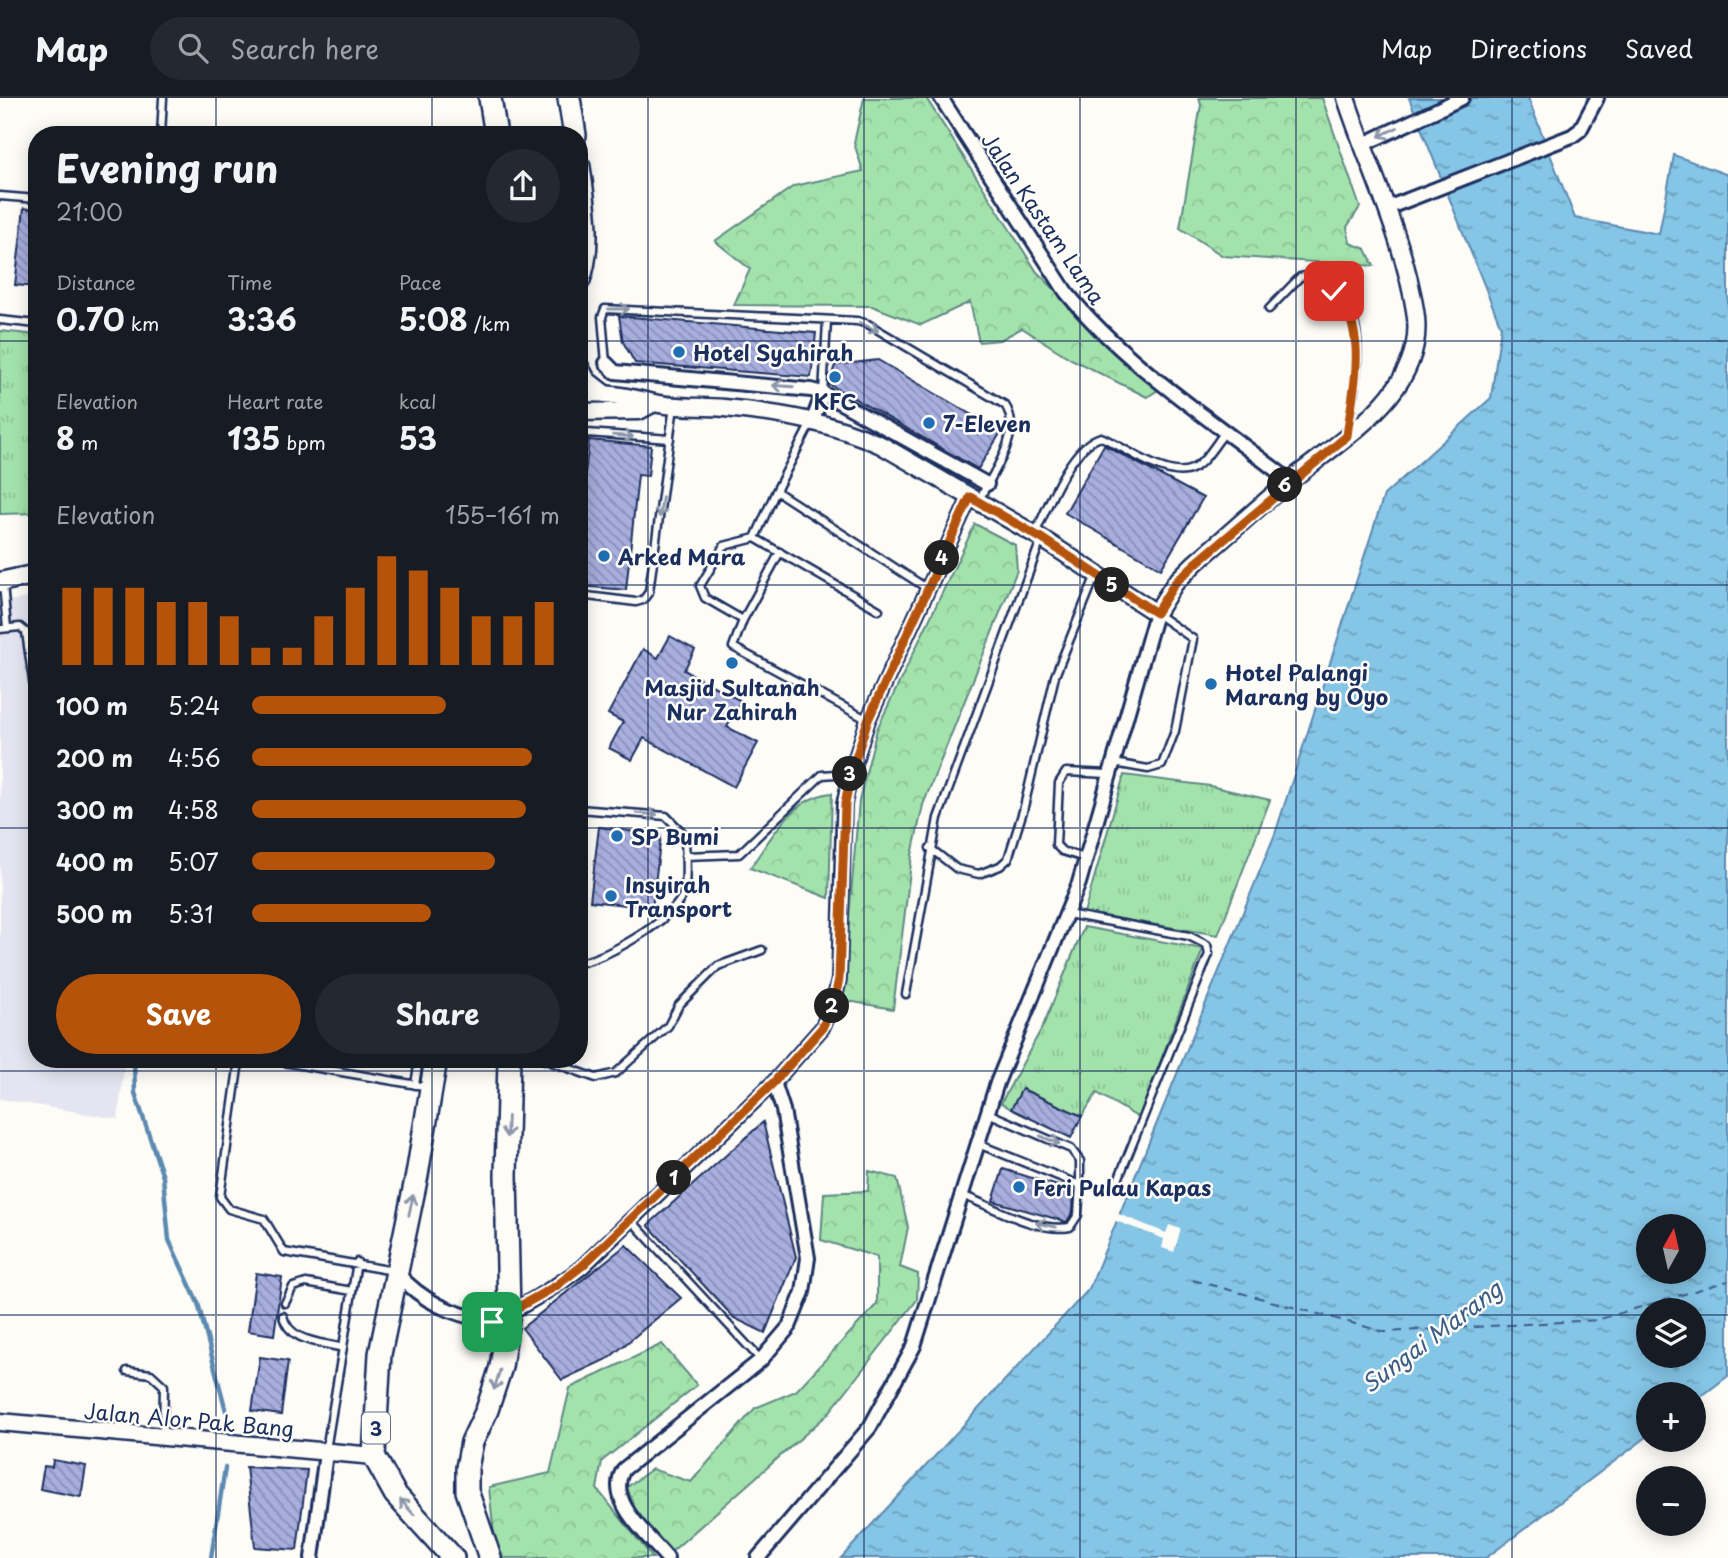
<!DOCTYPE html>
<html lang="en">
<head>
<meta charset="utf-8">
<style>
  :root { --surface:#171b24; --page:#242831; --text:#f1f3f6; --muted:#9ea1a6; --line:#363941; --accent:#b45309 }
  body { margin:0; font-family:"Playpen Sans",sans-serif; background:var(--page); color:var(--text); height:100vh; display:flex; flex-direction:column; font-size:26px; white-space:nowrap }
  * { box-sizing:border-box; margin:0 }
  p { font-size:23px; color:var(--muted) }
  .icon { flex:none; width:38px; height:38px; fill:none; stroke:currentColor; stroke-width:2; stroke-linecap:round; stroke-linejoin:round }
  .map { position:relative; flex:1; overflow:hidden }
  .details { position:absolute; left:28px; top:28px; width:560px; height:942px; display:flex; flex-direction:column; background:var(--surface); border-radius:28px; box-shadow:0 4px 18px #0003 }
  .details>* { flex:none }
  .needle { width:46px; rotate:8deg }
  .buttons { position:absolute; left:1636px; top:1116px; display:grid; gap:14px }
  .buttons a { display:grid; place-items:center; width:70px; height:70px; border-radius:50%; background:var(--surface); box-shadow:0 4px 18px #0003; font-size:35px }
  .pin { position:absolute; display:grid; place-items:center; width:60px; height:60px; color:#fff; margin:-30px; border-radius:14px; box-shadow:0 4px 10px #0006 }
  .km { position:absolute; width:35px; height:35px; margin:-18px; border-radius:50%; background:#222; color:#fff; font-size:19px; line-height:35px; text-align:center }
  .round { display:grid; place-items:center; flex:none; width:74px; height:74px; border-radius:37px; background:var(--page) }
  .head { display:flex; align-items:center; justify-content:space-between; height:119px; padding:0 28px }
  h1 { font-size:38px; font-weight:700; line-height:52px }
  .figures { display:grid; grid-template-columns:repeat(3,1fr); gap:10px; height:119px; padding:7px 28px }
  .figures div { display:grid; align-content:center }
  .figures b { font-size:30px; font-weight:700 }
  .figures small { font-size:19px; font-weight:400 }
  .figures p { font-size:19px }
  .chart { height:196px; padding:14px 28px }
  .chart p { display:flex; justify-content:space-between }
  .chart svg { width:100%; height:126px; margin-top:7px; stroke:var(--accent); stroke-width:6 }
  .button { display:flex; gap:14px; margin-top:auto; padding:14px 28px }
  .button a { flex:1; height:80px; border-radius:42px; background:var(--accent); color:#fff; font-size:28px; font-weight:700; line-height:80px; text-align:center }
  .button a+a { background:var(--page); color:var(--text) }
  ul { padding:0 28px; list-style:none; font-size:23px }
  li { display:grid; grid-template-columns:112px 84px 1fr; align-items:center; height:52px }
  li i { height:18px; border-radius:9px; background:var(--accent) }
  header { display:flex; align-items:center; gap:42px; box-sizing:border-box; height:98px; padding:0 35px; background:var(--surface); border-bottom:2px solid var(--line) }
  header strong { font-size:33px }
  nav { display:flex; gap:38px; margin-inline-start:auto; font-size:24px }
  .search { width:490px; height:63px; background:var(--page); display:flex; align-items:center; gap:18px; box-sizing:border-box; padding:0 24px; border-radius:38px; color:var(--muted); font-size:26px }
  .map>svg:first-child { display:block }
  .built { fill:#e4e5f0 }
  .grass { fill:url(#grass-tufts); stroke:#5f8984; stroke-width:2 }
  .forest { fill:url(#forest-crowns); stroke:#5f8984; stroke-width:2 }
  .water { fill:url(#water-ripples); stroke:#5b89b0; stroke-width:2; fill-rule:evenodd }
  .pier { fill:#fdfcf7 }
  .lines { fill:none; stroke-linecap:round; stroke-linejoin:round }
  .stream { stroke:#5b89b0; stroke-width:4.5 }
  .ferry { stroke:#3b5c87; stroke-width:2; stroke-dasharray:9 7; stroke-linecap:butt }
  .building { fill:url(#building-back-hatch); stroke:#1b2f5e; stroke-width:2 }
  .service-casing { stroke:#1b2f5e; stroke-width:11 }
  .minor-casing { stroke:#1b2f5e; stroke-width:18 }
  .tertiary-casing { stroke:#1b2f5e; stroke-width:21 }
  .secondary-casing { stroke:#1b2f5e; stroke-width:23 }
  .trunk-casing { stroke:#1b2f5e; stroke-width:26 }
  .service { stroke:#fdfcf7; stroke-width:6 }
  .minor { stroke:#fdfcf7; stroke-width:12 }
  .tertiary { stroke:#fdfcf7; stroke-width:16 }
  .secondary { stroke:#fdfcf7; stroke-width:18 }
  .trunk { stroke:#fdfcf7; stroke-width:21 }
  .oneway { stroke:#8c96aa }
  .route-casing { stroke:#fff; stroke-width:14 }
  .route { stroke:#b45309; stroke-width:9 }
  .grid { fill:none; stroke:#1b2f5e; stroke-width:2; stroke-opacity:0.55 }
  .poi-dot { fill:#1f6fb2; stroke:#fdfcf7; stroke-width:2.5 }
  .labels { text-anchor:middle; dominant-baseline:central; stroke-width:5; stroke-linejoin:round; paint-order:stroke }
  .shield { fill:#fdfcf7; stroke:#5f6c8c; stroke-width:2 }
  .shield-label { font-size:19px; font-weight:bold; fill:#1b2f5e }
  .street-label { font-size:21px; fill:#1b2f5e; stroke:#fdfcf7 }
  .poi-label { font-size:21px; font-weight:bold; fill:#1b2f5e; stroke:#fdfcf7; text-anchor:start }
  .water-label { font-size:23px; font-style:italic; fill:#3b5c87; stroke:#fdfcf7 }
</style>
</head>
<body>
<header>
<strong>Map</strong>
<div class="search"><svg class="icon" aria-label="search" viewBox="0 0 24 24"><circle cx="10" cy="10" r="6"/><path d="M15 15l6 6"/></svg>Search here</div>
<nav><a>Map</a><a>Directions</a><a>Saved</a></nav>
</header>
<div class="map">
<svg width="1728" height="1460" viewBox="0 0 1728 1460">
  <defs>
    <pattern id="grass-tufts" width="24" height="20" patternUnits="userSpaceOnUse" patternTransform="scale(1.75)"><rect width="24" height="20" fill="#a3e3ab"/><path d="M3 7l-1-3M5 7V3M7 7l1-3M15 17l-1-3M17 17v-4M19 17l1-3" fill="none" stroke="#8cc396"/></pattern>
    <pattern id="forest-crowns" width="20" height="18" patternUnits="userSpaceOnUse" patternTransform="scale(1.75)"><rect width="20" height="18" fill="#a3e3ab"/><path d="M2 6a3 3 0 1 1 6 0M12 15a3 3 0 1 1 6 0" fill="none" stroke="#8cc396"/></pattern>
    <pattern id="water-ripples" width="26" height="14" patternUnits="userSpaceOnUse" patternTransform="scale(1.75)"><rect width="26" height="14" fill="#85c5e6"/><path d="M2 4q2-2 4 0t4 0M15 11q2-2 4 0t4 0" fill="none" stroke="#6ca0be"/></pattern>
    <pattern id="building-back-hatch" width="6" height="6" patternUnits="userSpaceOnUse" patternTransform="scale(1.75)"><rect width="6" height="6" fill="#a8aede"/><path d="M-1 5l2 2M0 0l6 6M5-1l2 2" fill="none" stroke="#888eb7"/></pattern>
  </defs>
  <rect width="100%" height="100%" fill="#fdfcf7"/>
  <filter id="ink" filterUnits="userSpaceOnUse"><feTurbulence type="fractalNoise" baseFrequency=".0143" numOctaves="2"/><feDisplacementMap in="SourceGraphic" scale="14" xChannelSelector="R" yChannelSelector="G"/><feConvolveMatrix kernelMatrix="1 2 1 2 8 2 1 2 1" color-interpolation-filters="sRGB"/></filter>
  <g filter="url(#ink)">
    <path class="built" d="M37,499V961H125L118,1021L0,1001V504Z"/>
    <path class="grass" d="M0,233L37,237V415L0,416Z
      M1124,677L1210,688L1270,702L1218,837L1084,815Z
      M1084,829L1203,851L1139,1020L1097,995L1082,1018L1023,991L1011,1011L1001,1005L1043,928Z"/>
    <path class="forest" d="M864,0H926L1037,174L1158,292L1147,299L1071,261L1022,230L1000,242L979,244L970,204L921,227L872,208L734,207L750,171L715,143L794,88L863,73L854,45Z
      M1199,0H1322L1360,109L1347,129L1350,145L1366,151L1374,168L1223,158L1180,130L1201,7Z
      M975,426L1015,447L1017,472L923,707L912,757L893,911L842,902L859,703L877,631Z
      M832,695L829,800L750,770C772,739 792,699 832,695Z
      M869,1073L897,1080L908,1129L900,1169L918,1176L917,1202L828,1316L670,1455L638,1419L627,1389L652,1371L691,1384L755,1310L796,1293L877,1206V1159L821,1142L824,1095L868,1093Z
      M662,1246L697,1287L602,1363L597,1391L653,1460H500L495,1447L489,1389L550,1375L570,1290Z"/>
    <path class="water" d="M1409,0H1528L1575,120L1659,136L1674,57L1728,77V1278L1694,1304V1297H1648V1338L1486,1460H841L1089,1191L1275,736L1384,397L1491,300L1501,229ZM1648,1129H1694V1174H1648ZM1648,1213H1694V1258H1648Z"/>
    <path class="pier" d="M1116,1115L1166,1135L1169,1127L1181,1131L1174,1154L1162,1150L1164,1141L1113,1122Z"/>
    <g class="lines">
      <path class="stream" d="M134,961L135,995L163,1079L169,1142L198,1205L226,1313
        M211,1460L225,1370"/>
      <path class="ferry" d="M1193,1182L1385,1234L1597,1222L1728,1183"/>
    </g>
    <path class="building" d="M24,110L37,112V189L15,187Z
      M619,218L816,235L811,279L635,265L623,244Z
      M878,262L1001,334L978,371L829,286L835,267Z
      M589,342L651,348L648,378L638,377L626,492L579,488V428Z
      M1104,347L1203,400L1161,471L1065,415Z
      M670,538L695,552L684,572L741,603L727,629L758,645L734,689L644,640L632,662L609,650L623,624L608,616L643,551L658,560Z
      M599,729L661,737L652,810L590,803Z
      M1022,991L1082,1018L1071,1040L1011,1011Z
      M763,1024L796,1159L765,1235L734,1220L648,1127Z
      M1003,1071L1074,1093L1073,1113L1067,1124L993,1103Z
      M626,1147L681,1200L609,1260L562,1282L522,1230Z
      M256,1175L282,1179L274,1237L248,1233Z
      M260,1259L288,1263L281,1317L252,1313Z
      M53,1362L86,1368L81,1399L40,1391L44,1368L52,1369Z
      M246,1369L307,1372L297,1452L255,1449Z"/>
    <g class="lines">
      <g class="service-casing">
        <path id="service" d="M161,37L163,0
          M0,98L37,101
          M1269,211L1300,179C1315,175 1322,180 1332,191C1340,200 1348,207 1352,218C1365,251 1352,298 1348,332
          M0,222L37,226
          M606,265L602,219L605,211L857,223L868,226L1005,307C1024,335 992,376 979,402
          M823,295L827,223
          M812,323L776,393L928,491
          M579,344L587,335L670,341
          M776,393L755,440L724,448L700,488L705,500L743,522L733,549L868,622
          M1035,436C1047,410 1071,347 1101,339C1123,348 1168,383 1192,371C1205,365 1216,345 1225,334
          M755,440L879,512
          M3,486L7,530
          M579,497L636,504L643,502L649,494L674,308
          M743,522L780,454
          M0,531L20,529L26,534L34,590
          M1114,665L1148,671L1162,667L1175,633L1193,541L1157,516
          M579,711L666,718L685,737C685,750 688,787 683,797C670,824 608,859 579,865
          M930,750L957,771L979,776L1000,768L1008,761L1023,713L1055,578L1095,479
          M685,758L739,756L822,677L850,675
          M1085,760L1062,753L1056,747L1059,685L1066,674L1109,676
          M1067,816L1189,838L1207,847L1209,856L1118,1082
          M906,896L938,720L1041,442
          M244,961L238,970L220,1099L229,1111L264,1121L284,1154L394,1173
          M266,961L429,989
          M543,961L596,980L616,975L668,928L679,907L718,868L762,852
          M415,987L419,961
          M978,1046L1080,1087V1063L1071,1051L988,1015
          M962,1097C993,1109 1037,1135 1070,1129L1078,1117L1080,1087
          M631,1122L761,1262
          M285,1205L293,1189L306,1185L352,1193
          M283,1218C289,1244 321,1244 343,1250
          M127,1273L151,1276L164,1288L163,1339
          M326,1352L357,1164"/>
      </g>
      <g class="minor-casing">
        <path id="minor" d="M941,0L1066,194C1126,268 1215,324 1290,383
          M1364,46L1462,0
          M1387,110L1572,38L1580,32L1597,0
          M606,265L615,274L811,292L823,295L813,322
          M823,295L987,386
          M396,1174C423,1205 452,1216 492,1224C523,1208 554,1191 582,1169L774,984L822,930L834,904L839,881L844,706L851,675L868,622L970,399
          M312,1460L326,1355
          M667,1460C649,1438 604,1402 624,1371L761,1262L789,1229L803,1194L808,1160L783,1012L774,984
          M758,1460L870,1329L914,1248L997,985L1079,785L1156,515"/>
      </g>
      <g class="tertiary-casing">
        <path id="tertiary" d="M579,267L587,282L605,296
          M579,295C606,294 629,299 654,305C675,310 702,308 724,310C780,315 830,324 881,347L1041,440L1156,515L1175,485L1195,465C1227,438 1258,409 1291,382C1344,339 1429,292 1415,212C1403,138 1369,70 1346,0
          M579,314L639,313L654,305
          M0,1324L374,1358"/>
      </g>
      <g class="secondary-casing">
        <path id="secondary" d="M0,484L37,476"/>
      </g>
      <g class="trunk-casing">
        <path id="trunk" d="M490,0L496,37
          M569,0L575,37
          M579,69C584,105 592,147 579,182
          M436,961L417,1077L380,1256L374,1358L395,1396L453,1460
          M490,1460L467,1393V1370L472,1344L487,1312L501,1269L509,1215L506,1077L509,961"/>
      </g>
      <use href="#service" class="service"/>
      <use href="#minor" class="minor"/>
      <use href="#tertiary" class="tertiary"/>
      <use href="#secondary" class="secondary"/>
      <use href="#trunk" class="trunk"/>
    </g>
    <defs><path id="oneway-shaft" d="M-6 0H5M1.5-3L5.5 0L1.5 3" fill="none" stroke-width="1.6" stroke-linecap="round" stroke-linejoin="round" transform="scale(1.75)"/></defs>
    <g class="oneway">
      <use href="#oneway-shaft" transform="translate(1388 34) rotate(155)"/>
      <use href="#oneway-shaft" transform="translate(619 211)"/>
      <use href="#oneway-shaft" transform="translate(869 229) rotate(24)"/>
      <use href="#oneway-shaft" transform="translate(783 288) rotate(-176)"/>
      <use href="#oneway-shaft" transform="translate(623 338) rotate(5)"/>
      <use href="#oneway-shaft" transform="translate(661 409) rotate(98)"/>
      <use href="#oneway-shaft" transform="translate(647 716) rotate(5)"/>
      <use href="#oneway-shaft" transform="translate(507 1029) rotate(92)"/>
      <use href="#oneway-shaft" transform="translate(1050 1042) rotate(23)"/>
      <use href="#oneway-shaft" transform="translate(411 1107) rotate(-78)"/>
      <use href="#oneway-shaft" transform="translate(1046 1127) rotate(-168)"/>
      <use href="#oneway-shaft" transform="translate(497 1282) rotate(107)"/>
      <use href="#oneway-shaft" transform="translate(407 1409) rotate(-132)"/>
    </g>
  </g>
  <g class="lines" filter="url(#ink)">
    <g class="route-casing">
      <path id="route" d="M492,1224L556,1188L582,1168L774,984L822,930L834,904L839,881L845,706L851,675L868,622L970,399L1041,440L1156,515L1175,485L1195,466L1347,338C1353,289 1370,233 1334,193"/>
    </g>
    <use href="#route" class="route"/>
  </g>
  <path class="grid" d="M216,0V37M432,0V37M648,0V1460M864,0V1460M1080,0V1460M1296,0V1460M1512,0V1460M0,243H37M579,243H1728M0,487H37M579,487H1728M0,730H37M579,730H1728M216,961V1460M432,961V1460M0,973H1728M0,1217H1648M1694,1217H1728"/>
  <g class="poi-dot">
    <circle cx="679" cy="254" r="7"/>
    <circle cx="835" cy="279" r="7"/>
    <circle cx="929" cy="325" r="7"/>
    <circle cx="604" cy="458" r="7"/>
    <circle cx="732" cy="565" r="7"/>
    <circle cx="1211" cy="586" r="7"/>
    <circle cx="617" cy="738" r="7"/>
    <circle cx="611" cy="798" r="7"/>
    <circle cx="1019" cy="1089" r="7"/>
  </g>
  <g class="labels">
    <rect class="shield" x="362" y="1314.5" width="28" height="31" rx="5"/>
    <g class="shield-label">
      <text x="376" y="1330">3</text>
    </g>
    <g class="street-label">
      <text transform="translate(1044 120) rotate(56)">Jalan Kastam Lama</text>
      <text transform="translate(189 1321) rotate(5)">Jalan Alor Pak Bang</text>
    </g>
    <g class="poi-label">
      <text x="693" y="254">Hotel Syahirah</text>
      <text x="835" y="303" text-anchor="middle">KFC</text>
      <text x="943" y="325">7-Eleven</text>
      <text x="618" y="458">Arked Mara</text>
      <text x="1225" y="574">Hotel Palangi<tspan x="1225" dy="24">Marang by Oyo</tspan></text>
      <text x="732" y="589" text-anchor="middle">Masjid Sultanah<tspan x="732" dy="24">Nur Zahirah</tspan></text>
      <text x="631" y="738">SP Bumi</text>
      <text x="625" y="786">Insyirah<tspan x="625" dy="24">Transport</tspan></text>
      <text x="1033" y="1089">Feri Pulau Kapas</text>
    </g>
    <g class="water-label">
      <text transform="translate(1431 1238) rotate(-37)">Sungai Marang</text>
    </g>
  </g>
</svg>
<div class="buttons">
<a><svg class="needle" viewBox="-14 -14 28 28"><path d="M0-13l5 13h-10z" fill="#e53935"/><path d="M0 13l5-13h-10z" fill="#9ea1a6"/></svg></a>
<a><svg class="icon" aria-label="layers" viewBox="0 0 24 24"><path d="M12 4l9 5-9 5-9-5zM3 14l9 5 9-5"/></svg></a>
<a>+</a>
<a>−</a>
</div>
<div class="pin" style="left:492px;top:1224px;background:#1e9e55"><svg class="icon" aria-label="arrive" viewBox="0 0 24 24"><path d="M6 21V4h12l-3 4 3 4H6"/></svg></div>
<div class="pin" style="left:1334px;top:193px;background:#d93025"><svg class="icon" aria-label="check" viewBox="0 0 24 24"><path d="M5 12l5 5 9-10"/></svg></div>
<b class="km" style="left:674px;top:1080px">1</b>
<b class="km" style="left:832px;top:908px">2</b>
<b class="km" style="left:850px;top:676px">3</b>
<b class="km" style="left:942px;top:460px">4</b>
<b class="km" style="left:1112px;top:487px">5</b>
<b class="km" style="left:1285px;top:387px">6</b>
<section class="details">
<div class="head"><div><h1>Evening run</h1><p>21:00</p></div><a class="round"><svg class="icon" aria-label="share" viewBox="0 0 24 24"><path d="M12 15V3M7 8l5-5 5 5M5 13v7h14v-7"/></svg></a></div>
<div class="figures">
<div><p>Distance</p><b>0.70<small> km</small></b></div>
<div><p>Time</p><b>3:36</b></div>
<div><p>Pace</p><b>5:08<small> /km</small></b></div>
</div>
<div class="figures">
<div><p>Elevation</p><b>8<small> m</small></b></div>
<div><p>Heart rate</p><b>135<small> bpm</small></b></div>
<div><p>kcal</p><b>53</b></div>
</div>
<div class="chart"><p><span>Elevation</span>155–161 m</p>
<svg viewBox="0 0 160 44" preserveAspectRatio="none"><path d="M5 44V17M15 44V17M25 44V17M35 44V22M45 44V22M55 44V27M65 44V38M75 44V38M85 44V27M95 44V17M105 44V6M115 44V11M125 44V17M135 44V27M145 44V27M155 44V22"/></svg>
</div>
<ul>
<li><b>100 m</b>5:24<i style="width:63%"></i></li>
<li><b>200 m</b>4:56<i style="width:91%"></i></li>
<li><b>300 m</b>4:58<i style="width:89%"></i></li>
<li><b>400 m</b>5:07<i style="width:79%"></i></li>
<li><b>500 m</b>5:31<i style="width:58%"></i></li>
</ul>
<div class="button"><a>Save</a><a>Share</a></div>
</section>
</div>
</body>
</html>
